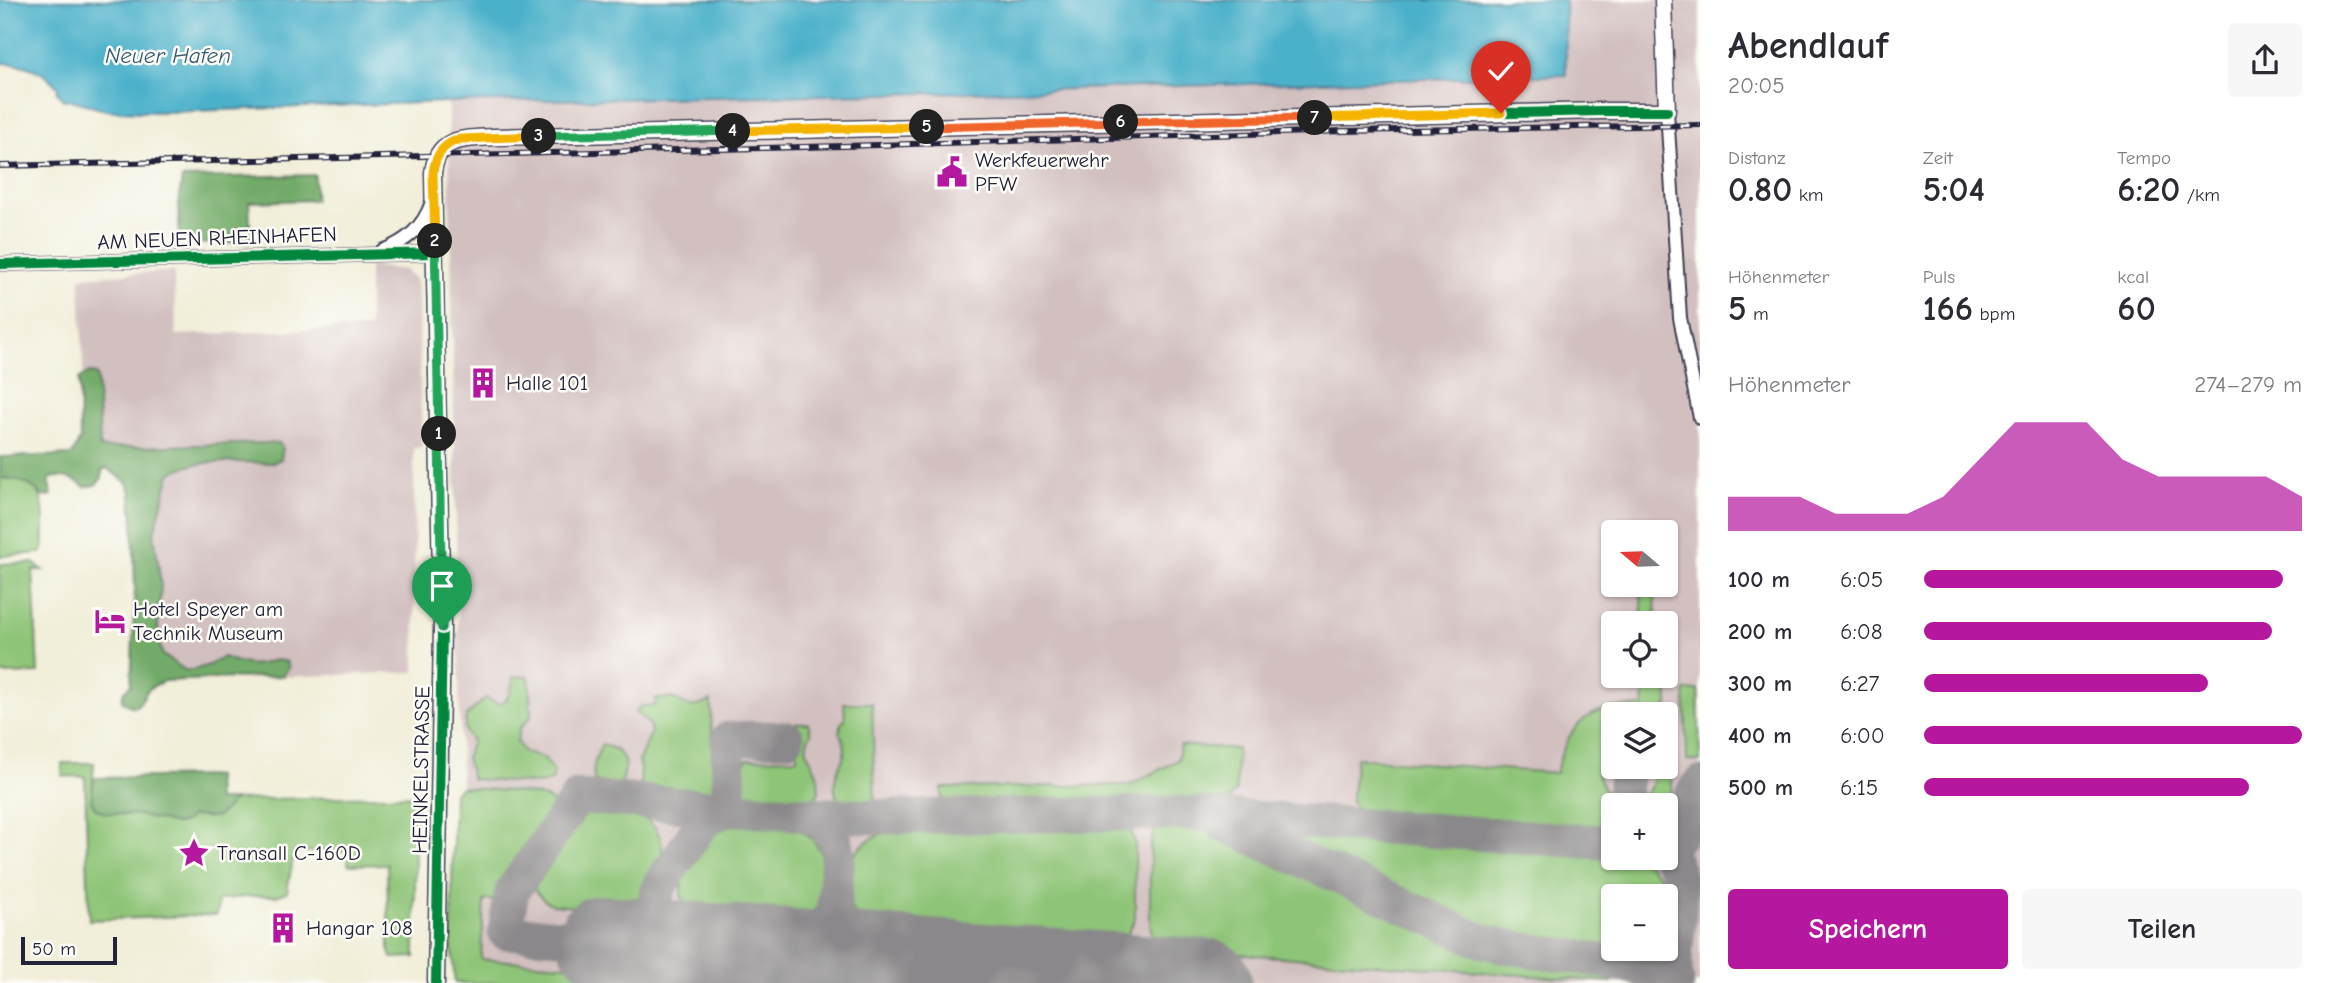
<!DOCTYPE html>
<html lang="de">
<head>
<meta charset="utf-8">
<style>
  :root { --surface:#fff; --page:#f7f7f7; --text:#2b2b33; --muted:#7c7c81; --accent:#b5179e }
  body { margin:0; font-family:"Comic Neue",sans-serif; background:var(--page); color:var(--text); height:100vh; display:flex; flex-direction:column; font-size:26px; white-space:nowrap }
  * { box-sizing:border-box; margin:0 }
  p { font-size:23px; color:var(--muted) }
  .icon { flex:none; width:38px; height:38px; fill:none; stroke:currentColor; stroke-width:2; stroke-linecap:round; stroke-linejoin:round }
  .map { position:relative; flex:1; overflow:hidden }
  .panel { display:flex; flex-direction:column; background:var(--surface); width:630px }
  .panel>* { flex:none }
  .needle { width:46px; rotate:289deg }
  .fabs { position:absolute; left:1601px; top:520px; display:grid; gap:14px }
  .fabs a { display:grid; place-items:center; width:77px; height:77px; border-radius:7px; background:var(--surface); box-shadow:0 2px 5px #0004; font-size:35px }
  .scale { position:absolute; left:21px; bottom:18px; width:96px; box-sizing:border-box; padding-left:7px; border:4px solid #22223b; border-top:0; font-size:19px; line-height:24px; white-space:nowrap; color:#22223b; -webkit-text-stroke:5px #fdfcf7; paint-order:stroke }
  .pin { position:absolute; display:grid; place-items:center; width:60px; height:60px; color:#fff; margin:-72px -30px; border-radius:50% 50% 50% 0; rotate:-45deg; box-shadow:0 0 7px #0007 }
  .pin .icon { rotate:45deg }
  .km { position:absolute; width:35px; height:35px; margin:-18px; border-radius:50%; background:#222; color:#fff; font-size:19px; line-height:35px; text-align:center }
  .round { display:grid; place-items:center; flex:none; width:74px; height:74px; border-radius:7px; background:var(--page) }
  .head { display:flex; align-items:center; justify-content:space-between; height:119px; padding:0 28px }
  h1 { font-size:38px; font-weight:700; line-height:52px }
  .metrics { display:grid; grid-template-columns:repeat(3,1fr); gap:10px; height:119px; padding:7px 28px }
  .metrics div { display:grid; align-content:center }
  .metrics b { font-size:35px; font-weight:700 }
  .metrics small { font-size:19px; font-weight:400 }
  .metrics p { font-size:19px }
  .chart { height:196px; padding:14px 28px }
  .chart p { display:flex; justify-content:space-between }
  .chart svg { width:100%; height:126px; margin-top:7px; fill:var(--accent); opacity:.7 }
  .cta { display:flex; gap:14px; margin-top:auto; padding:14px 28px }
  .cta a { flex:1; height:80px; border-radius:7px; background:var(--accent); color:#fff; font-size:28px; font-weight:700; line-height:80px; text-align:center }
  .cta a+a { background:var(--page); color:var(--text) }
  ul { padding:0 28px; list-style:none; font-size:23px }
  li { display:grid; grid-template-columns:112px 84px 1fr; align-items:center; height:52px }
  li i { height:18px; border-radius:9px; background:var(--accent) }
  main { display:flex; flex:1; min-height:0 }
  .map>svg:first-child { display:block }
  .industrial { fill:#d2bfc0; fill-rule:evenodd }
  .green { fill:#8ec477; stroke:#587359; stroke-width:2 }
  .forest { fill:#72aa68; stroke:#4a6652; stroke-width:2 }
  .water { fill:#4bb1ca; stroke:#366a82; stroke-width:2 }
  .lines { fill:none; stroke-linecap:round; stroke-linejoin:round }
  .taxiway { stroke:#8a888a; stroke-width:35 }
  .runway { stroke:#8a888a; stroke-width:88 }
  .minor-casing { stroke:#414153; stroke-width:16 }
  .tertiary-casing { stroke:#414153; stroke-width:19 }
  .minor { stroke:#fff; stroke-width:12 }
  .tertiary { stroke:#fff; stroke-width:16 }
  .rail-casing { stroke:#22223b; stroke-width:6 }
  .rail { stroke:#fdfcf7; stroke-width:3.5; stroke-dasharray:10; stroke-linecap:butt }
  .cycleway-casing { stroke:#fdfcf7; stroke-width:15 }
  .cycleway { stroke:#00873e; stroke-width:10 }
  .split-1-casing { stroke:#fff; stroke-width:14 }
  .split-2-casing { stroke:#fff; stroke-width:14 }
  .split-3-casing { stroke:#fff; stroke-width:14 }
  .split-4-casing { stroke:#fff; stroke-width:14 }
  .split-5-casing { stroke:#fff; stroke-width:14 }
  .split-6-casing { stroke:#fff; stroke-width:14 }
  .split-7-casing { stroke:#fff; stroke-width:14 }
  .split-8-casing { stroke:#fff; stroke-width:14 }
  .split-1 { stroke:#22a559; stroke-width:9 }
  .split-2 { stroke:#22a559; stroke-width:9 }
  .split-3 { stroke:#f5b400; stroke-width:9 }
  .split-4 { stroke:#22a559; stroke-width:9 }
  .split-5 { stroke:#f5b400; stroke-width:9 }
  .split-6 { stroke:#f0652b; stroke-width:9 }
  .split-7 { stroke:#f0652b; stroke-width:9 }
  .split-8 { stroke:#f5b400; stroke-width:9 }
  .labels { text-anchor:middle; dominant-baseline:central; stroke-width:5; stroke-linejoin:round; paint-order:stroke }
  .poi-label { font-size:21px; fill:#22223b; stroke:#fdfcf7; text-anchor:start }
  .street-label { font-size:21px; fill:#22223b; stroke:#fdfcf7 }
  .water-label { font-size:23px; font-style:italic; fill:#325b74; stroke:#fdfcf7 }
</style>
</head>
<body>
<main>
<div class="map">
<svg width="1700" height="983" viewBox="0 0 1700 983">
  <rect width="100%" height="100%" fill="#fdfcf7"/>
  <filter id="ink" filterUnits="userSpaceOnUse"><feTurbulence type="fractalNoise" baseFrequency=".0143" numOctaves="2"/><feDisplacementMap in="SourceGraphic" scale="14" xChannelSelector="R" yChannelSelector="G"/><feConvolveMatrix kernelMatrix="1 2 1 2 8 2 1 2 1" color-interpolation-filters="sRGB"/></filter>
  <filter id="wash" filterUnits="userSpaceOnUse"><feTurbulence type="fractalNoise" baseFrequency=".00686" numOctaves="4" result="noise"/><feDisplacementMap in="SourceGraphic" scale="28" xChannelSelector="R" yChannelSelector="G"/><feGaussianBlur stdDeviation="1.57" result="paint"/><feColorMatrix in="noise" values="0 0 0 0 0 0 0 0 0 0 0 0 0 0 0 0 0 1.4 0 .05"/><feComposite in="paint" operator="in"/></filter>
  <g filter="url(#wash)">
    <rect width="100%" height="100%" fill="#f1eed9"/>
    <path class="industrial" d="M1565,0H1700V983H458L457,884L461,778L448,102L935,93L1565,75ZM1614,532H1666V584H1614ZM1614,623H1666V676H1614ZM1614,714H1666V766H1614ZM1614,805H1666V858H1614ZM1614,896H1666V948H1614Z
      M369,266L405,270L415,279L418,293L422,448H414L415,672L141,682L137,459L86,461L80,277L174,271L176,335L369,328Z"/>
    <path class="green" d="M0,478C51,478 43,509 44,547L41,553L0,556Z
      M33,563L43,570H33L38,673L0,674V564Z
      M1641,585H1654L1656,616L1666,617L1668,706L1664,710L1614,714L1613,751C1578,774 1614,791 1613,814L1595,831L1364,814L1351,803L1356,758L1556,773C1568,721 1591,703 1644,707L1643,676H1666V623H1642Z
      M529,676L531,717L520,728L517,742L524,752L544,758L554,772L552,781L539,784L472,779L466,758L472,741L465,731L466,716L486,698L499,704C510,701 512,688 513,677Z
      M1698,690L1700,761L1687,760L1685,691Z
      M673,698C689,708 693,709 711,701L712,745L719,768L718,785L707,793L700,795L650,792L641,785L639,760L651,733L649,724L635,712L641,706H655V699Z
      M844,703H872L875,807H841C820,770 859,760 839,733L842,722L845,721Z
      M797,723H808L811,734C800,750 812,759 817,774C819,780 818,787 819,793L809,804L750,797C739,786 738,772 747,759L797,758Z
      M1666,741L1669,743L1673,816L1666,829V805H1636C1647,791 1657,786 1653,767L1666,766Z
      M602,744C607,746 614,748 618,752C629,760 625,782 616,790L600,788C587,776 596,757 602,744Z
      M1180,745L1237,749L1236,792L1222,804L942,806V788L1130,785L1178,760Z
      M62,763H94L92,788L121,815H138L176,824L185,822L192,816C206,817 224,811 234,800L415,795V957L392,958L389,948L387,864L348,865V851L294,852L287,892L277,896H253L218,900L217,915L89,920L85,777L62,776Z
      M461,787C480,789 545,791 555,804L554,813L551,820L497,901L484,900L481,959L620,969L631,976L634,983H455L451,939L454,793Z
      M603,810C617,811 633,811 645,819C676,838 660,881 637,899C630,904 621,907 612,910L553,905L544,900L535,891C531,861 571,811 603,810Z
      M752,822C770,822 790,823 805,833C835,855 834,910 796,922C790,924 780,922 774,921C750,920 727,918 703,916C660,904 690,856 711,837C723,827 738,822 752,822Z
      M1163,825L1200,828L1236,838L1470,946L1612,977V982L1160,948L1154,939L1150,926V847L1154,831Z
      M1119,826L1131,831L1135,843V919L1126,937L1113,946L876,929C867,923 855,917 850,907C846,899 846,888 847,879C850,847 873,832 904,829Z
      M1304,831L1613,854L1614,858C1619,858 1626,857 1632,858C1649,860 1665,879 1665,896H1614L1613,947L1530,941L1472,928L1306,853L1297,847L1294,841L1297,834Z
      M667,972L675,973L813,983H653L659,974Z"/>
    <path class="forest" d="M315,175V200L249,202L251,242L179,244V199L182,178Z
      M92,373L97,375L100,448L267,443H279L283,448L281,459L272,463C240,463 197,457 170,474L154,533L161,585L158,625L159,644L163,655L185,670H193L209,665L223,657C236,662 250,667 264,663C273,660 278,659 287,662L289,668L282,676L164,681C159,684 152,686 148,690C139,701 140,714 122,701L123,693L131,684L135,588L133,521L130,489L126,482L107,468L102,470V478L95,485L85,487C74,479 64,475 51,478L49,482L52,495L43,497C34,484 16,478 0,478V457L72,455L80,439L79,379L86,374Z
      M216,776L217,800H234C215,821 220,818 192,816L185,822L176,824L138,815L105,813L96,809L91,801L94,778Z"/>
    <path class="water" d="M0,0H1565L1566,75L935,93L448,102L165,112C144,111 122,113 102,109C89,107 76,98 63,100L57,92L58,88C44,70 22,63 0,63Z"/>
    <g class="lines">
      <path class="taxiway" d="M1623,805L1626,776
        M729,807L728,739L787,738
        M1223,824L1477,939C1512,949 1548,953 1584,958C1613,963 1643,965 1667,983
        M1666,845C1696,831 1679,804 1700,783
        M1666,853C1696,881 1668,945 1677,983
        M833,919C838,939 847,948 865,958
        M601,939L505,932L512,891L578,797L805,814L877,817L1179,813L1614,843
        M693,946C669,937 647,916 659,888C664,876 673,866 680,856C697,831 703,813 735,807
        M787,953C824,946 832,933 835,896C836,882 837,867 838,852C834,831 825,822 805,814
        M642,983C644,956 648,948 676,944"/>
      <path class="runway" d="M601,939L1208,983"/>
    </g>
  </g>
  <g filter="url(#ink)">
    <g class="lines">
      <g class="minor-casing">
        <path id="minor" d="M1667,111L1680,318L1700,418
          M382,251C407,241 423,228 432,202
          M0,264L435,253"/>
      </g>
      <g class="tertiary-casing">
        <path id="tertiary" d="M436,983L442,628L433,173C437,136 464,139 494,137L1601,111H1667L1663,0"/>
      </g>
      <use href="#minor" class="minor"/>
      <use href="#tertiary" class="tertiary"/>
      <g class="rail-casing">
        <path id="rail" d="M0,166L844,146L1344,131L1700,125"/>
      </g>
      <use href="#rail" class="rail"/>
      <g class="cycleway-casing">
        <path id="cycleway" d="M0,264L435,253
          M436,983L442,628L433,173C437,136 464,139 494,137L1601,111H1667"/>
      </g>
      <use href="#cycleway" class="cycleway"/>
    </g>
  </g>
  <g class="lines" filter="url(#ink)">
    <g class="split-1-casing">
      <path id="split-1" d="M439,434L442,628"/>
    </g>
    <g class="split-2-casing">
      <path id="split-2" d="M435,241L439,434"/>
    </g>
    <g class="split-3-casing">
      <path id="split-3" d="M435,241L433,173C435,156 443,143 461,139L539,136"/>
    </g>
    <g class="split-4-casing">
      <path id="split-4" d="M539,136L733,131"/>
    </g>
    <g class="split-5-casing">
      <path id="split-5" d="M733,131L927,127"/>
    </g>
    <g class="split-6-casing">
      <path id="split-6" d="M927,127L1121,122"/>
    </g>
    <g class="split-7-casing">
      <path id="split-7" d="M1121,122L1315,118"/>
    </g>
    <g class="split-8-casing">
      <path id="split-8" d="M1315,118L1501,113"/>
    </g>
    <use href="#split-1" class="split-1"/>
    <use href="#split-2" class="split-2"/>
    <use href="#split-3" class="split-3"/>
    <use href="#split-4" class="split-4"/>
    <use href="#split-5" class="split-5"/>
    <use href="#split-6" class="split-6"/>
    <use href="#split-7" class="split-7"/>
    <use href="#split-8" class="split-8"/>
  </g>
  <defs>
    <g id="civic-bare" transform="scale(2.415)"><path d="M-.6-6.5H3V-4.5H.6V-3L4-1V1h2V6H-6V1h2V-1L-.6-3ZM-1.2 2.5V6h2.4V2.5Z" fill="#b5179e" stroke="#fdfcf7" stroke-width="2.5" paint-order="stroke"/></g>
    <g id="building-bare" transform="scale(2.415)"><path d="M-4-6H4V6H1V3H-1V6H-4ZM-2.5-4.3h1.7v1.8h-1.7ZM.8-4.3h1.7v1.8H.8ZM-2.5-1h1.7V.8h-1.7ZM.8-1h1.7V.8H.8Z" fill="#b5179e" stroke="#fdfcf7" stroke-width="2.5" paint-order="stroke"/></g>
    <g id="hotel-bare" transform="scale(2.415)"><path d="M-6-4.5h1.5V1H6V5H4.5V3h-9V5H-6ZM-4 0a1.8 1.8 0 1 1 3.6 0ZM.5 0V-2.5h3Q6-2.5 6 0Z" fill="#b5179e" stroke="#fdfcf7" stroke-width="2.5" paint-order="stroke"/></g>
    <g id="sight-bare" transform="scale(2.415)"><path d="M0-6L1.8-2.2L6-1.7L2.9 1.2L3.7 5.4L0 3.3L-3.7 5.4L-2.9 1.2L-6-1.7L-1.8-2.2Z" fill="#b5179e" stroke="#fdfcf7" stroke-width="2.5" paint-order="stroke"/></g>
  </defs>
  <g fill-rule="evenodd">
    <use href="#civic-bare" x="952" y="172"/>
    <use href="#building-bare" x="483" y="383"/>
    <use href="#hotel-bare" x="110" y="621"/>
    <use href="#sight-bare" x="194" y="853"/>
    <use href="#building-bare" x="283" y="928"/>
  </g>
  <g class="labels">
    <g class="poi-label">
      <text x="975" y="160">Werkfeuerwehr<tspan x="975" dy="24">PFW</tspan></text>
      <text x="506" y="383">Halle 101</text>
      <text x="133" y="609">Hotel Speyer am<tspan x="133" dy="24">Technik Museum</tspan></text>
      <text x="217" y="853">Transall C-160D</text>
      <text x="306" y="928">Hangar 108</text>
    </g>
    <g class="street-label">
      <text transform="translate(217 238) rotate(-2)">AM NEUEN RHEINHAFEN</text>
      <text transform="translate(421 770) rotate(-89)">HEINKELSTRASSE</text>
    </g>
    <g class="water-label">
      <text x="168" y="55">Neuer Hafen</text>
    </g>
  </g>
</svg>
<div class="fabs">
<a><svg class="needle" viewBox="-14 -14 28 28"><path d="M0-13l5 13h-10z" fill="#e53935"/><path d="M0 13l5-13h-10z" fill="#7c7c81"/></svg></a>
<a><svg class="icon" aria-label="locate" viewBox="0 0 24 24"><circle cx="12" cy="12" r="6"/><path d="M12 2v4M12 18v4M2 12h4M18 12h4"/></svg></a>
<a><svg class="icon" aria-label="layers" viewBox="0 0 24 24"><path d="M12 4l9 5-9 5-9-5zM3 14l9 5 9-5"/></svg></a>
<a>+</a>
<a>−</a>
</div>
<div class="scale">50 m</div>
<div class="pin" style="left:442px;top:628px;background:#1e9e55"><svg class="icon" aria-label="arrive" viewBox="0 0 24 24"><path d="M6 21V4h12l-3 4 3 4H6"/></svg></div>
<div class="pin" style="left:1501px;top:113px;background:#d93025"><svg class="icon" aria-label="check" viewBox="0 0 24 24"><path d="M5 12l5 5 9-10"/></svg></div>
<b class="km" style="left:439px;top:434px">1</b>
<b class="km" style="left:435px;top:241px">2</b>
<b class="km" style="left:539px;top:136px">3</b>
<b class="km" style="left:733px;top:131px">4</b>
<b class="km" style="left:927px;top:127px">5</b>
<b class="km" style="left:1121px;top:122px">6</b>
<b class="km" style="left:1315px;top:118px">7</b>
</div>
<section class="panel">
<div class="head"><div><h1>Abendlauf</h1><p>20:05</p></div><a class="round"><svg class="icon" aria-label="share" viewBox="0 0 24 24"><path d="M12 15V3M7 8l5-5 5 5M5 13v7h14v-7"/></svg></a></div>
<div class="metrics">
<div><p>Distanz</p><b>0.80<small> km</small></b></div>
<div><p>Zeit</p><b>5:04</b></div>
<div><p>Tempo</p><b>6:20<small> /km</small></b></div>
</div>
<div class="metrics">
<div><p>Höhenmeter</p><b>5<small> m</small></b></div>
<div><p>Puls</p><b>166<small> bpm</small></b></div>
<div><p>kcal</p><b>60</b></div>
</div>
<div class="chart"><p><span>Höhenmeter</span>274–279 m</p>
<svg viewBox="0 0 160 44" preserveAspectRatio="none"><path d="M0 44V32L10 32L20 32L30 38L40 38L50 38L60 32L70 19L80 6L90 6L100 6L110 19L120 25L130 25L140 25L150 25L160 32V44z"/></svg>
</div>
<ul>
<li><b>100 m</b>6:05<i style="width:95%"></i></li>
<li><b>200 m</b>6:08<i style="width:92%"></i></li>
<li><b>300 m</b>6:27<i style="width:75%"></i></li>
<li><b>400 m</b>6:00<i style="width:100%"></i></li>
<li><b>500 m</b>6:15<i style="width:86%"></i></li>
</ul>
<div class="cta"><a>Speichern</a><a>Teilen</a></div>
</section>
</main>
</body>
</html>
